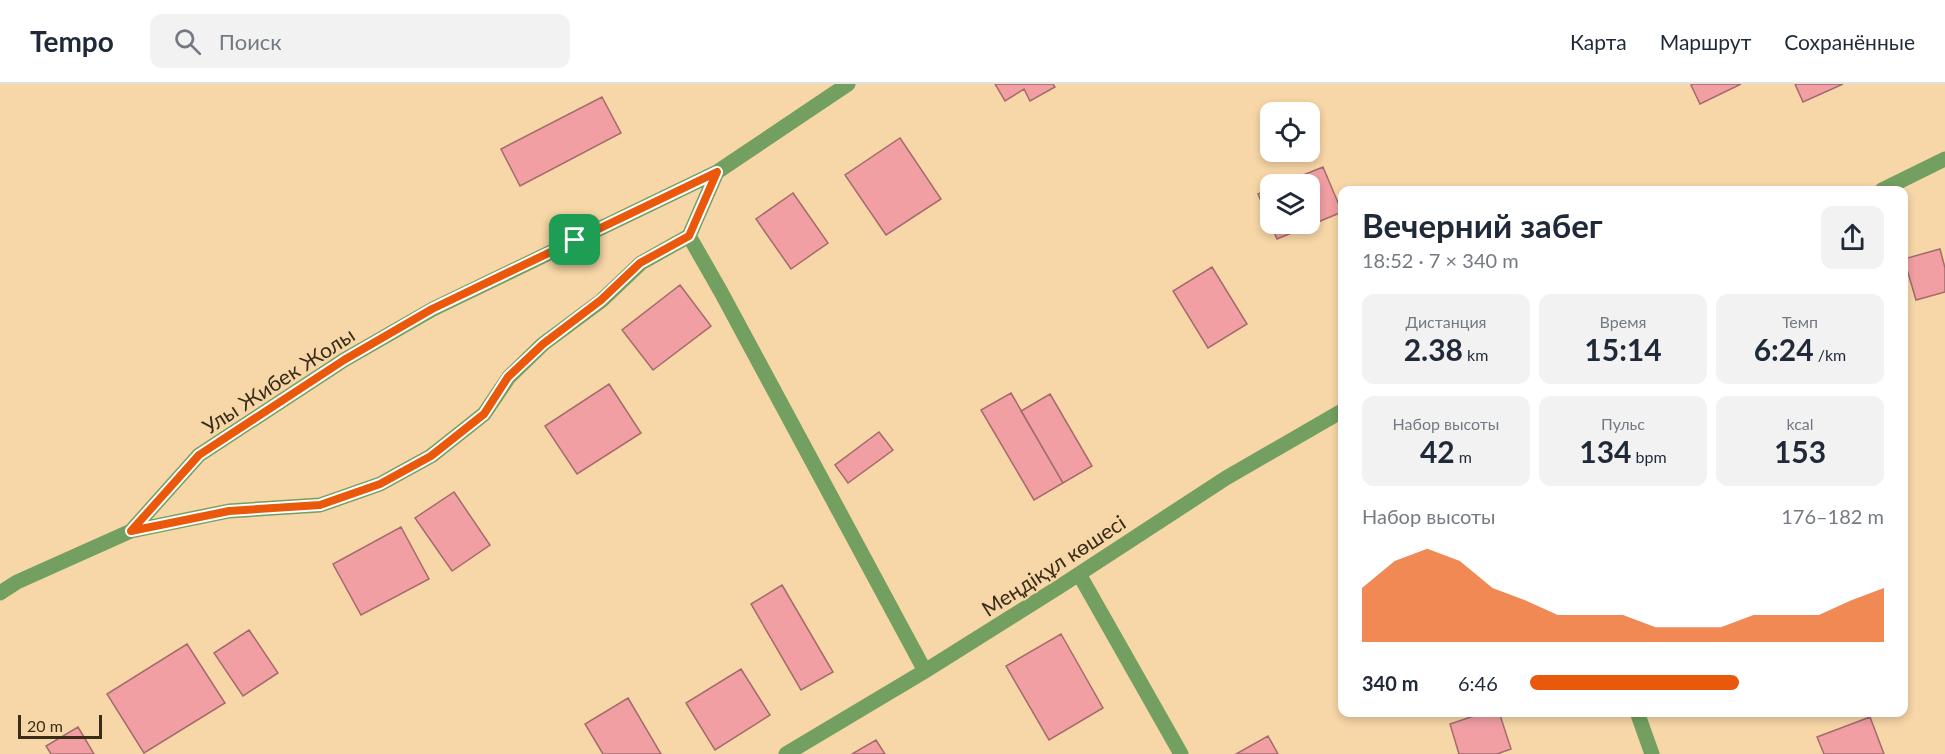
<!DOCTYPE html>
<html lang="ru">
<head>
<meta charset="utf-8">
<style>
  :root { --surface:#fff; --page:#f2f2f3; --text:#1f2937; --muted:#747a83; --line:#e0e1e3; --accent:#ea580c }
  body { margin:0; font-family:Lato,sans-serif; background:var(--page); color:var(--text); height:100vh; display:flex; flex-direction:column; font-size:22px; white-space:nowrap }
  * { box-sizing:border-box; margin:0 }
  p { font-size:20px; color:var(--muted) }
  .icon { flex:none; width:33px; height:33px; fill:none; stroke:currentColor; stroke-width:2; stroke-linecap:round; stroke-linejoin:round }
  .map { position:relative; flex:1; overflow:hidden }
  .details { position:absolute; left:1338px; top:102px; width:570px; height:531px; display:flex; flex-direction:column; background:var(--surface); border-radius:12px; box-shadow:0 3px 9px #0003 }
  .details>* { flex:none }
  .fabs { position:absolute; left:1260px; top:18px; display:grid; gap:12px }
  .fabs a { display:grid; place-items:center; width:60px; height:60px; border-radius:12px; background:var(--surface); box-shadow:0 3px 9px #0003; font-size:30px }
  .scale { position:absolute; left:18px; bottom:15px; width:84px; box-sizing:border-box; padding-left:6px; border:3px solid #392d1a; border-top:0; font-size:16px; line-height:21px; white-space:nowrap; color:#392d1a; -webkit-text-stroke:4px #f7d6a7; paint-order:stroke }
  .pin { position:absolute; display:grid; place-items:center; width:51px; height:51px; color:#fff; margin:-26px; border-radius:12px; box-shadow:0 3px 9px #0006 }
  .round { display:grid; place-items:center; flex:none; width:63px; height:63px; border-radius:12px; background:var(--page) }
  .head { display:flex; align-items:center; justify-content:space-between; height:102px; padding:0 24px }
  h1 { font-size:33px; font-weight:700; line-height:45px }
  .figures { display:grid; grid-template-columns:repeat(3,1fr); gap:9px; height:102px; padding:6px 24px }
  .figures div { display:grid; align-content:center; border-radius:12px; background:var(--page); text-align:center }
  .figures b { font-size:30px; font-weight:700 }
  .figures small { font-size:16px; font-weight:400 }
  .figures p { font-size:16px }
  .chart { height:168px; padding:12px 24px }
  .chart p { display:flex; justify-content:space-between }
  .chart svg { width:100%; height:108px; margin-top:6px; fill:var(--accent); opacity:.7 }
  ul { padding:0 24px; list-style:none; font-size:20px }
  li { display:grid; grid-template-columns:96px 72px 1fr; align-items:center; height:45px }
  li i { height:15px; border-radius:8px; background:var(--accent) }
  header { display:flex; align-items:center; gap:36px; box-sizing:border-box; height:84px; padding:0 30px; background:var(--surface); border-bottom:2px solid var(--line) }
  header strong { font-size:28px }
  nav { display:flex; gap:33px; margin-inline-start:auto; font-size:21px }
  .search { width:420px; height:54px; background:var(--page); display:flex; align-items:center; gap:15px; box-sizing:border-box; padding:0 21px; border-radius:12px; color:var(--muted); font-size:22px }
  .map>svg:first-child { display:block }
  .building { fill:#f19fa3; stroke:#a36b6d; stroke-width:1.5 }
  .lines { fill:none; stroke-linecap:round; stroke-linejoin:round }
  .minor { stroke:#739f60; stroke-width:15 }
  .route-casing { stroke:#fff; stroke-width:12 }
  .route { stroke:#ea580c; stroke-width:8 }
  .labels { text-anchor:middle; dominant-baseline:central; stroke-width:4.5; stroke-linejoin:round; paint-order:stroke }
  .street-label { font-size:21px; fill:#392d1a; stroke:#f7d6a7 }
</style>
</head>
<body>
<header>
<strong>Tempo</strong>
<div class="search"><svg class="icon" aria-label="search" viewBox="0 0 24 24"><circle cx="10" cy="10" r="6"/><path d="M15 15l6 6"/></svg>Поиск</div>
<nav><a>Карта</a><a>Маршрут</a><a>Сохранённые</a></nav>
</header>
<div class="map">
<svg width="1945" height="670" viewBox="0 0 1945 670">
  <rect width="100%" height="100%" fill="#f7d6a7"/>
  <path class="building" d="M995,0H1053L1055,3L1030,17L1024,5L1005,17Z
    M1693,0H1741L1700,20L1691,1Z
    M1795,0H1843L1803,18Z
    M602,13L621,49L520,102L501,65Z
    M900,54L941,115L886,151L845,91Z
    M1323,83L1342,128L1277,155L1258,110L1270,105V140H1310V100H1281Z
    M793,109L828,159L791,185L756,135Z
    M1940,165L1945,184V208L1916,216L1904,175Z
    M1212,183L1247,240L1208,264L1173,207Z
    M680,201L711,242L653,286L622,246Z
    M609,300L641,349L577,390L545,342Z
    M1011,309L1063,399L1034,416L981,326Z
    M1050,310L1092,382L1063,399L1021,327Z
    M879,348L893,366L848,399L835,381Z
    M454,408L490,461L452,487L415,434Z
    M401,443L429,495L361,531L333,480Z
    M782,501L833,588L801,606L751,520Z
    M249,546L278,589L243,612L214,569Z
    M1061,550L1103,624L1049,656L1006,582Z
    M187,560L225,619L144,669L107,610Z
    M741,585L770,631L715,666L686,619Z
    M628,614L661,670H603L585,640Z
    M1486,628H1499L1511,665L1497,670H1459L1450,640Z
    M1870,633L1884,670H1824L1817,653Z
    M78,643L94,670H51L46,662Z
    M1268,652L1278,670H1236Z
    M876,656L885,670H852Z"/>
  <g class="lines">
    <path class="minor" d="M1882,106L1945,75
      M689,152L721,208L925,587
      M131,447L229,427L320,421L380,400L431,372L484,330L509,293L543,260L601,217L641,179L689,152L717,88
      M1079,490L1181,670
      M0,509L17,498L131,447L199,371L344,276L433,225L717,88L848,0
      M1637,628L1652,670
      M786,670L925,587L1059,503L1226,394L1342,327"/>
  </g>
  <g class="lines">
    <g class="route-casing">
      <path id="route" d="M717,88L689,152L640,179L601,216L543,260L508,293L484,330L431,372L380,400L320,421L229,427L131,447L199,371L344,276L432,225Z"/>
    </g>
    <use href="#route" class="route"/>
  </g>
  <g class="labels">
    <g class="street-label">
      <text transform="translate(278 296) rotate(-33)">Улы Жибек Жолы</text>
      <text transform="translate(1053 481) rotate(-33)">Меңдіқұл көшесі</text>
    </g>
  </g>
</svg>
<div class="fabs">
<a><svg class="icon" aria-label="locate" viewBox="0 0 24 24"><circle cx="12" cy="12" r="6"/><path d="M12 2v4M12 18v4M2 12h4M18 12h4"/></svg></a>
<a><svg class="icon" aria-label="layers" viewBox="0 0 24 24"><path d="M12 4l9 5-9 5-9-5zM3 14l9 5 9-5"/></svg></a>
</div>
<div class="scale">20 m</div>
<div class="pin" style="left:575px;top:156px;background:#1e9e55"><svg class="icon" aria-label="arrive" viewBox="0 0 24 24"><path d="M6 21V4h12l-3 4 3 4H6"/></svg></div>
<section class="details">
<div class="head"><div><h1>Вечерний забег</h1><p>18:52 · 7 × 340 m</p></div><a class="round"><svg class="icon" aria-label="share" viewBox="0 0 24 24"><path d="M12 15V3M7 8l5-5 5 5M5 13v7h14v-7"/></svg></a></div>
<div class="figures">
<div><p>Дистанция</p><b>2.38<small> km</small></b></div>
<div><p>Время</p><b>15:14</b></div>
<div><p>Темп</p><b>6:24<small> /km</small></b></div>
</div>
<div class="figures">
<div><p>Набор высоты</p><b>42<small> m</small></b></div>
<div><p>Пульс</p><b>134<small> bpm</small></b></div>
<div><p>kcal</p><b>153</b></div>
</div>
<div class="chart"><p><span>Набор высоты</span>176–182 m</p>
<svg viewBox="0 0 160 44" preserveAspectRatio="none"><path d="M0 44V22L10 11L20 6L30 11L40 22L50 27L60 33L70 33L80 33L90 38L100 38L110 38L120 33L130 33L140 33L150 27L160 22V44z"/></svg>
</div>
<ul>
<li><b>340 m</b>6:46<i style="width:59%"></i></li>
</ul>
</section>
</div>
</body>
</html>
